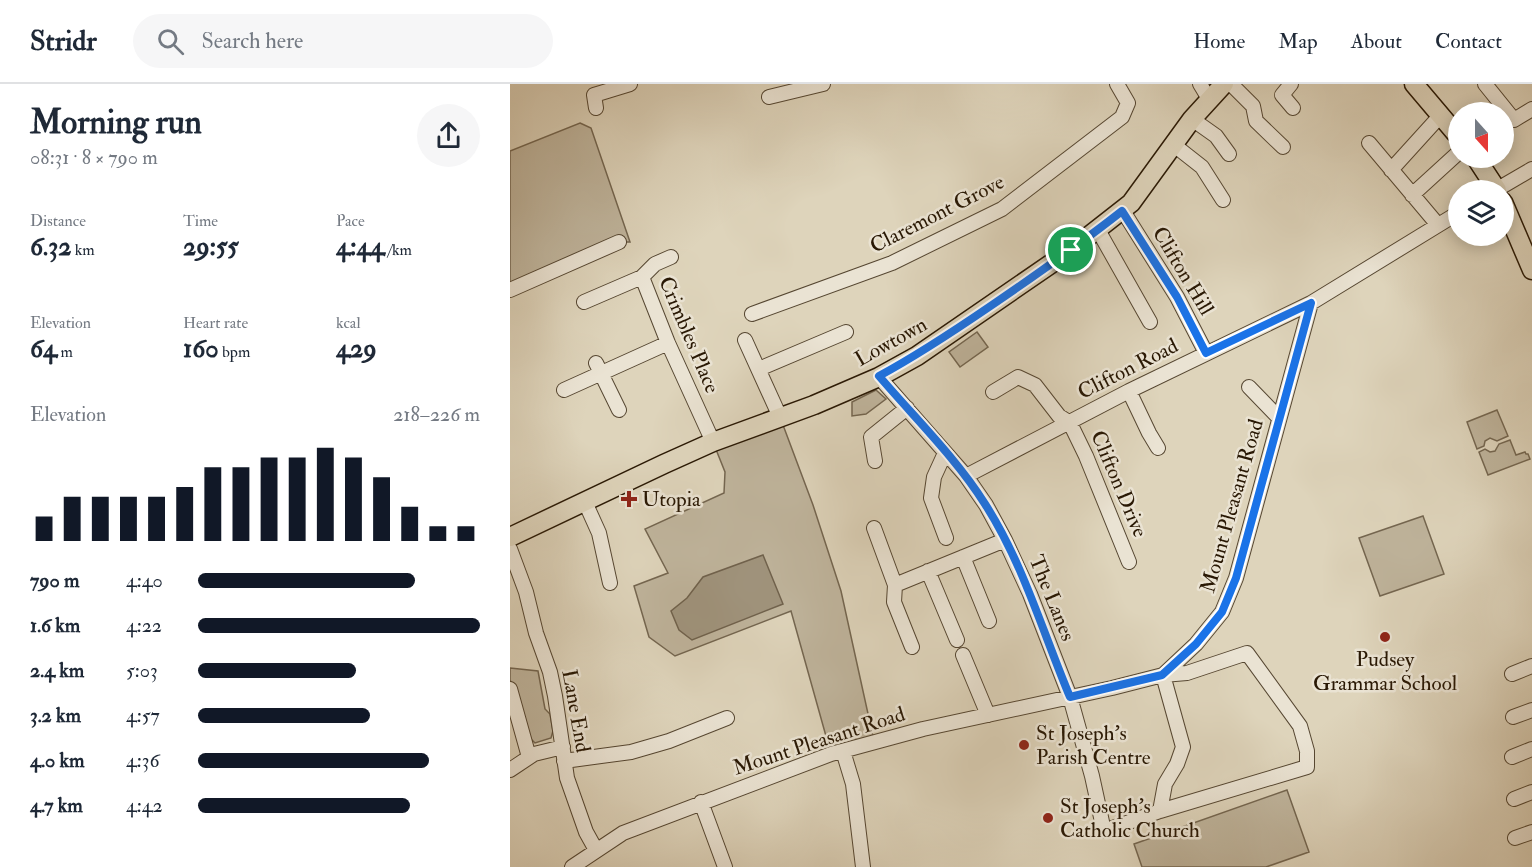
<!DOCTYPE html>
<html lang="en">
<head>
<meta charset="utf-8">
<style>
  :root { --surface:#fff; --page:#f6f6f7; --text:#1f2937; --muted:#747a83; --line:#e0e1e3; --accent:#111827 }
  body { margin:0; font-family:"IM FELL Double Pica",serif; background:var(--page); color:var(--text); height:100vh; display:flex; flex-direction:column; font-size:22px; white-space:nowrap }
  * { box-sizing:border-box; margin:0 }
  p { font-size:20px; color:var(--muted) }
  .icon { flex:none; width:33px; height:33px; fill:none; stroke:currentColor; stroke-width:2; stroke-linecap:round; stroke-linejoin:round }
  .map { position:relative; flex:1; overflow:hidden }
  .details { display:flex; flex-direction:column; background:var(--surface); width:510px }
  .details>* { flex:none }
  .needle { width:39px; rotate:159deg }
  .controls { position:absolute; left:938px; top:18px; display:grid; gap:12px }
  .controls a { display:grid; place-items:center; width:66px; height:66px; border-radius:50%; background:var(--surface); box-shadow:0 3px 15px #0003; font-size:30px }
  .pin { position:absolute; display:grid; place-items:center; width:51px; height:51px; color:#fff; margin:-26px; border:3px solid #fff; border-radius:50%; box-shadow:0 2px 6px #0007 }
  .round { display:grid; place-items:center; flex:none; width:63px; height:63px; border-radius:32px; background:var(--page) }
  .overview { display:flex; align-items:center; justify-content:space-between; height:102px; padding:0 30px }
  h1 { font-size:33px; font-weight:800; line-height:45px }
  .metrics { display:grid; grid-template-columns:repeat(3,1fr); gap:9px; height:102px; padding:6px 30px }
  .metrics div { display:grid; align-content:center }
  .metrics b { font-size:26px; font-weight:800 }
  .metrics small { font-size:16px; font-weight:400 }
  .metrics p { font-size:16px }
  .chart { height:168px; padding:12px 30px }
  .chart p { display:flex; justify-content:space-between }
  .chart svg { width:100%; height:108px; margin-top:6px; stroke:var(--accent); stroke-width:6 }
  ul { padding:0 30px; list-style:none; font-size:20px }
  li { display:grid; grid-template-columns:96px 72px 1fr; align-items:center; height:45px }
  li i { height:15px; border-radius:8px; background:var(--accent) }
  header { display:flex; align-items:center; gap:36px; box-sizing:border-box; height:84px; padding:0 30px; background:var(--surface); border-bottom:2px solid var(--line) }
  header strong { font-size:28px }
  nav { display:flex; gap:33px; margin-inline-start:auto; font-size:21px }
  .search { width:420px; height:54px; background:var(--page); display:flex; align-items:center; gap:15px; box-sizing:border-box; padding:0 21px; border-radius:33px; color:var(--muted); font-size:22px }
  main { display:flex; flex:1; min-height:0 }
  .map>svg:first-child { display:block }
  .green { fill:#bfb49c; stroke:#746650; stroke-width:1.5 }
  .water { fill:#a0947d; stroke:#70624d; stroke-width:1.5 }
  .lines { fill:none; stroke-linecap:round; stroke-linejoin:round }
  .minor-casing { stroke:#564732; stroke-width:16 }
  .major-casing { stroke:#291804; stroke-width:21 }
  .minor { stroke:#eae3d3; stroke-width:14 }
  .major { stroke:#ded4bb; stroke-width:18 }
  .route-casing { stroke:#fff; stroke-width:12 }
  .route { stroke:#1a73e8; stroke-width:8 }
  .poi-dot { fill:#8f2418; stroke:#eae3d3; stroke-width:2 }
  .labels { text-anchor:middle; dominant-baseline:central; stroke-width:5; stroke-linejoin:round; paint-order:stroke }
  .street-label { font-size:21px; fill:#291804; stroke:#eae3d3 }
  .poi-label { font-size:21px; fill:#291804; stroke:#eae3d3; text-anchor:start }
</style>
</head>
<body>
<header>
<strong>Stridr</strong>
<div class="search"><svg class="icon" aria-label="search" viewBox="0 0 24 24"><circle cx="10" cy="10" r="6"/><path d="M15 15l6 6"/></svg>Search here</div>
<nav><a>Home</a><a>Map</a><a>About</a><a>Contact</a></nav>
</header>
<main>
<section class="details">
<div class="overview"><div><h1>Morning run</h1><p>08:31 · 8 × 790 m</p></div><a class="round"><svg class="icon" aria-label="share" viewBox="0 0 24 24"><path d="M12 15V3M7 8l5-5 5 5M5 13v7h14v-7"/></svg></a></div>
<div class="metrics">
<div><p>Distance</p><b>6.32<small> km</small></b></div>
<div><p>Time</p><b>29:55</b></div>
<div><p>Pace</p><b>4:44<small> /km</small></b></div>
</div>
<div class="metrics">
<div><p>Elevation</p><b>64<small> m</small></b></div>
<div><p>Heart rate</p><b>160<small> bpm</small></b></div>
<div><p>kcal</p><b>429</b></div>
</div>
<div class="chart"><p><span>Elevation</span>218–226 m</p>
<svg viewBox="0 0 160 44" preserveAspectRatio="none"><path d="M5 44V34M15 44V26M25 44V26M35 44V26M45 44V26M55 44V22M65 44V14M75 44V14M85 44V10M95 44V10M105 44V6M115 44V10M125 44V18M135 44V30M145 44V38M155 44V38"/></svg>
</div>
<ul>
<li><b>790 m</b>4:40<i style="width:77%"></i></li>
<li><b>1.6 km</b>4:22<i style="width:100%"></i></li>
<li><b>2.4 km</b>5:03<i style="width:56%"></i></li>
<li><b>3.2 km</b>4:57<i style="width:61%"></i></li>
<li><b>4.0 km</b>4:36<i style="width:82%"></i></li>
<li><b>4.7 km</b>4:42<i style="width:75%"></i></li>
</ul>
</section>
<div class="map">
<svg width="1022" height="783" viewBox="0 0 1022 783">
  <rect width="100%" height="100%" fill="#ded4bb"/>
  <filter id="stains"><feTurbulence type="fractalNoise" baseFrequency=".00333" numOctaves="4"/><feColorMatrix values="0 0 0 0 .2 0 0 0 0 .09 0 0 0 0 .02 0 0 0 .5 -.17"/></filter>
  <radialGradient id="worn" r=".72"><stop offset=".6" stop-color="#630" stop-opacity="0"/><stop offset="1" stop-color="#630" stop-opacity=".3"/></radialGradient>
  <path class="green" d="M70,39L81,44L120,158H109L0,206V67Z
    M467,248L478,263L450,283L439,268Z
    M366,306L376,315L356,330L342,332V318Z
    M987,326L998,352L987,357L980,354L975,357L974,362L967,365L957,338Z
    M270,333L303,421L331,507L364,657L321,670L281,527L165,572L139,553L124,502L158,489L135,445L214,409L215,388L203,358Z
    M1000,356L1006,371L1015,368L1016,370H1018L1020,375L978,391L969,368L975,365L980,368L985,367L989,360Z
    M913,432L934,490L870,512L849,454Z
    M0,584L28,587L35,625L40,630L43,647L41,654L25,659L19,653L8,610L0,596Z
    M777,706L799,768L756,783H632L624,760Z"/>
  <path class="water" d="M253,471L273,520L182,556L169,546L161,527L177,514L193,493Z"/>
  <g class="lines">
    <g class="minor-casing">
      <path id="minor" d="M690,0L699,15
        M721,0L743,22L746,37L773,63
        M781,0L772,11L783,24
        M975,0L1004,36L1022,25
        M259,13L313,0
        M86,24L84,11L120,0
        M682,35L706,52L719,70
        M859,59L928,141
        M664,61L692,83L713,116
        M881,86L930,32
        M986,106L1022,85
        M902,111L948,69
        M613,127L667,213L696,269
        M588,146L640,238
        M161,173L145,180L132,193L158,259L203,358
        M0,206L109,158
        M74,218L132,193
        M242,230L382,179L492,125L612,33L618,19L607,0
        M235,256L270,333
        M86,279L109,326
        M249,285L336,248
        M369,293L456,392L476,421L495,456L520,510L560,613L582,692L594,747L650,727L797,683V667L790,642L737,569L677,589L653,591L673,663L667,680L655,700L650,727
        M739,303L769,334
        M54,306L158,259
        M619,307L639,349L648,364
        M483,308L508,293L525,301L549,332L560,339L576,372L619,478
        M435,369L424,393L421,414L436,454
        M365,377L361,353L397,324
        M456,392L619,307L801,219
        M75,418L89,449L100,499
        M364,444L385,501L384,518L402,563
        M0,465L16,508L26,549L40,588L45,612L57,694L76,748L86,766
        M453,473L479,537
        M418,487L447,556
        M385,501L495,456
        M453,571L478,631
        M1002,590L1022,582
        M0,605L19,673
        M1003,633L1022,626
        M333,667L343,700L353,783
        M1002,673L1022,665
        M54,677L121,668L159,657L217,634
        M0,686L24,670L53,663
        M1004,715L1022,708
        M191,718L215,783
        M1005,754L1022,748
        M62,783L113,749L321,670L413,645L602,604L653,591L686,560L712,528L726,494L801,219L948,129"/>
    </g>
    <g class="major-casing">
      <path id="major" d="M904,0L948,52
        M966,74L987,106
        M993,118L1022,186
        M0,453L154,380L203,358L304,321L369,293L407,272L561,166L621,119L682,35L714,0"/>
    </g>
    <use href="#minor" class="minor"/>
    <use href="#major" class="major"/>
  </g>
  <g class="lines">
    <g class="route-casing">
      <path id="route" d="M612,127L667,213L696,269L801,219L726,494L712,528L686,560L652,591L560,613C533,549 513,479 475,420C446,374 404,333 369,292C408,271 444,247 482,221C526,191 570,160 612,127Z"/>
    </g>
    <use href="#route" class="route"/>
  </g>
  <g class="poi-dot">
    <path d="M116 406h6v6h6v6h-6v6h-6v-6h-6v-6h6z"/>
    <circle cx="875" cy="553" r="6"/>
    <circle cx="514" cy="661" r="6"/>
    <circle cx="538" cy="734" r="6"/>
  </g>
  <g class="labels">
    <g class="street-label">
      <text transform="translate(427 130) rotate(-27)">Claremont Grove</text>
      <text transform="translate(673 187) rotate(59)">Clifton Hill</text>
      <text transform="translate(179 251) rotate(67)">Crimbles Place</text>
      <text transform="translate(381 258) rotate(-29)">Lowtown</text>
      <text transform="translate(618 285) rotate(-27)">Clifton Road</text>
      <text transform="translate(609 400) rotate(67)">Clifton Drive</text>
      <text transform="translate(722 422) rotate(-74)">Mount Pleasant Road</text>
      <text transform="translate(542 514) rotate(68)">The Lanes</text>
      <text transform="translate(66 627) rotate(80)">Lane End</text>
      <text transform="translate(309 657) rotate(-18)">Mount Pleasant Road</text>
    </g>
    <g class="poi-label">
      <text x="132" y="415">Utopia</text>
      <text x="875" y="575" text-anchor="middle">Pudsey<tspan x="875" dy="24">Grammar School</tspan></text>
      <text x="526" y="649">St Joseph's<tspan x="526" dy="24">Parish Centre</tspan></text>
      <text x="550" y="722">St Joseph's<tspan x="550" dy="24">Catholic Church</tspan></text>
    </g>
  </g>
  <rect width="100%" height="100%" filter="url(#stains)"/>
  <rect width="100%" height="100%" fill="url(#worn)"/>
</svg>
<div class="controls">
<a><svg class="needle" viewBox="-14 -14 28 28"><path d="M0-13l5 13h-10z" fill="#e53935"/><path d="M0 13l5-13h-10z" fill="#747a83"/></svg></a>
<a><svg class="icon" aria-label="layers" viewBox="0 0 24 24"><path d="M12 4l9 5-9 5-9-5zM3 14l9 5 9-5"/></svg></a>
</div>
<div class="pin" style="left:561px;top:166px;background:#1e9e55"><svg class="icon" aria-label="arrive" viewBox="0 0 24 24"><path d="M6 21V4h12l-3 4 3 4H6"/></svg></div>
</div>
</main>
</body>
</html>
